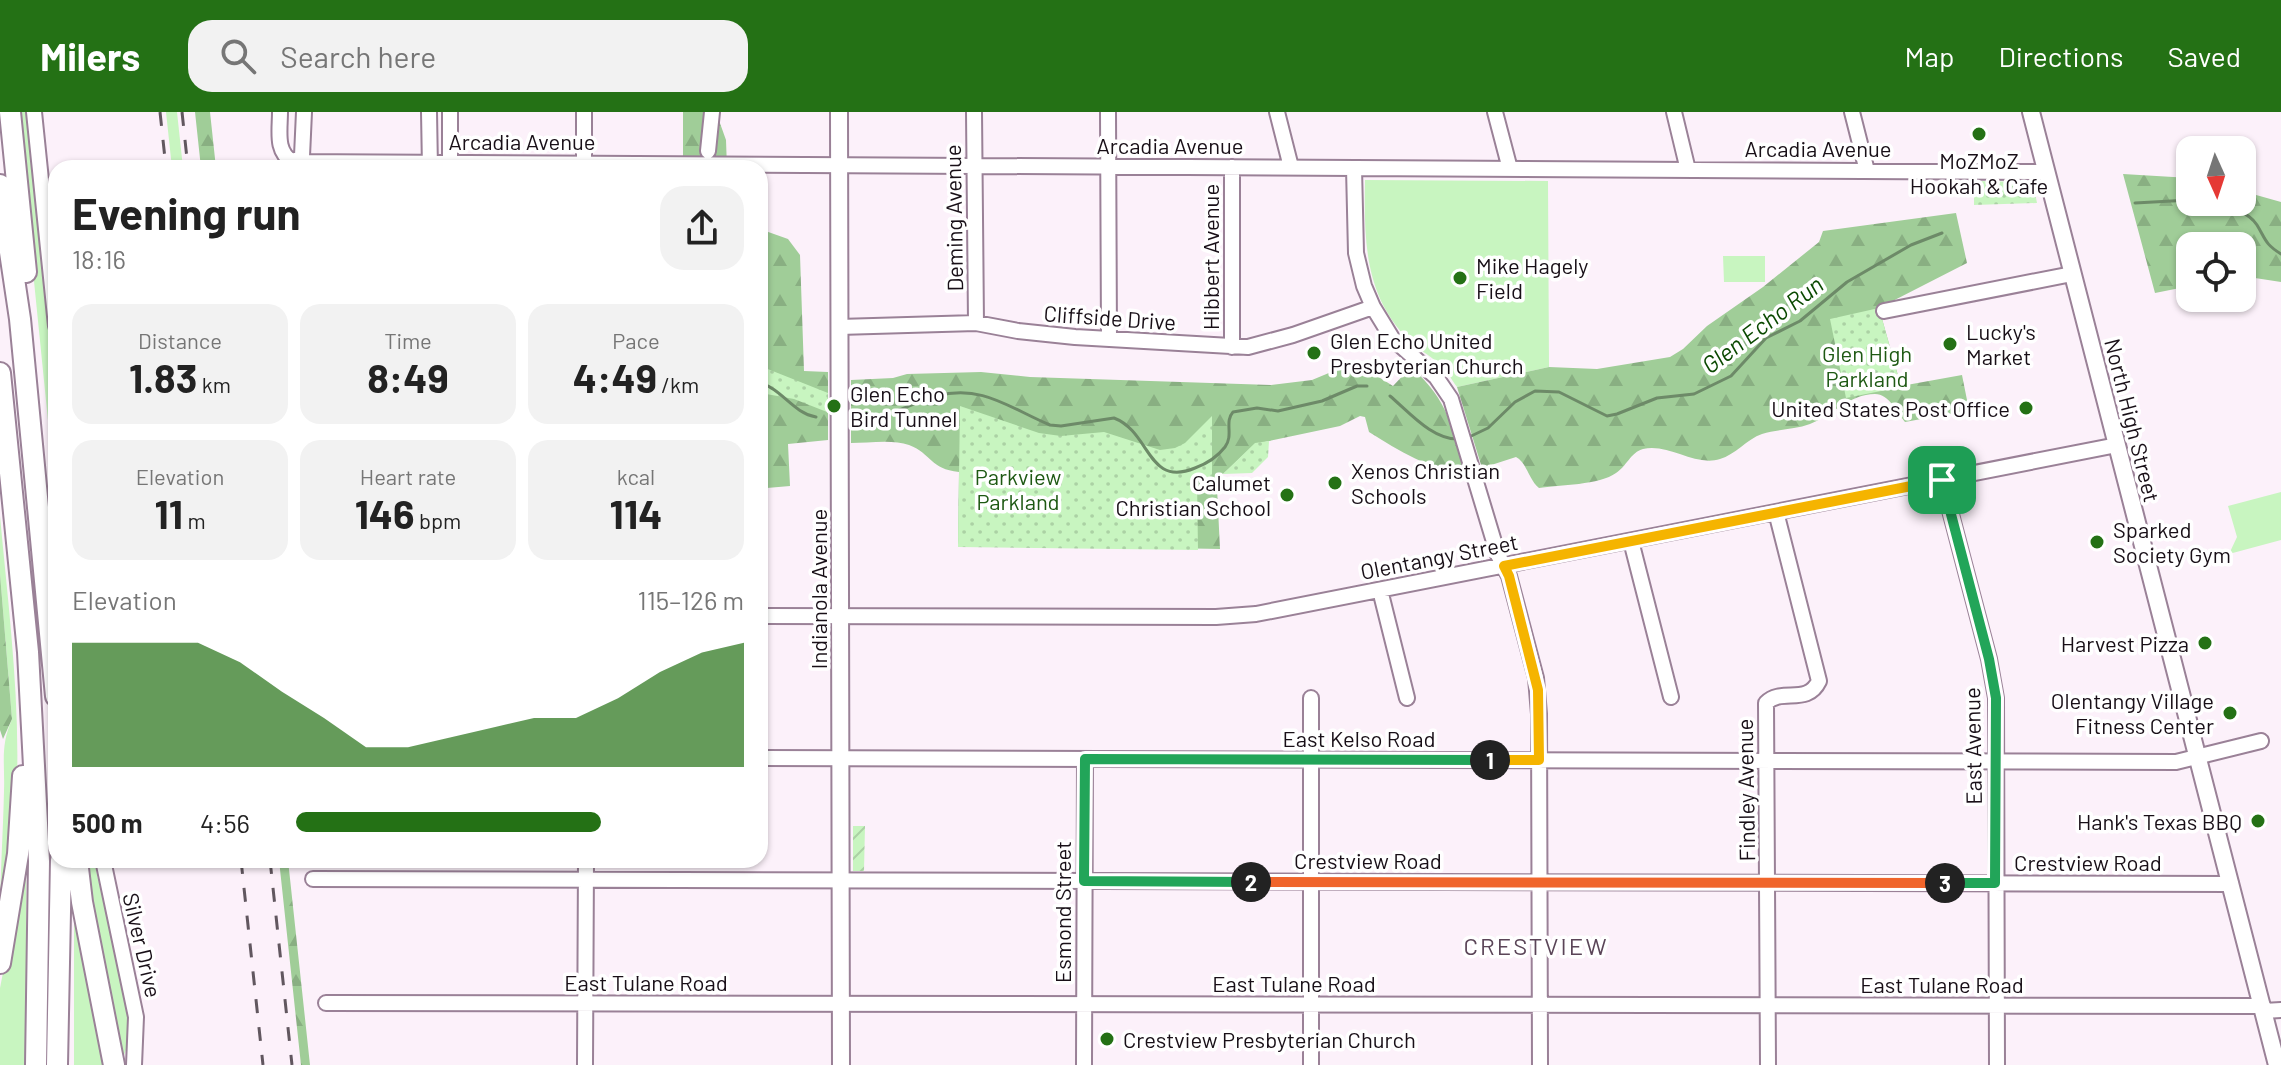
<!DOCTYPE html>
<html lang="en">
<head>
<meta charset="utf-8">
<style>
  :root { --surface:#fff; --page:#f2f2f2; --text:#222; --muted:#767676; --accent:#247115 }
  body { margin:0; font-family:Barlow,sans-serif; background:var(--page); color:var(--text); height:100vh; display:flex; flex-direction:column; font-size:30px; white-space:nowrap }
  * { box-sizing:border-box; margin:0 }
  p { font-size:26px; color:var(--muted) }
  .icon { flex:none; width:44px; height:44px; fill:none; stroke:currentColor; stroke-width:2; stroke-linecap:round; stroke-linejoin:round }
  .map { position:relative; flex:1; overflow:hidden }
  .side { position:absolute; left:48px; top:48px; width:720px; height:708px; display:flex; flex-direction:column; background:var(--surface); border-radius:24px; box-shadow:0 2px 6px #0004 }
  .side>* { flex:none }
  .needle { width:52px; rotate:177deg }
  .fabs { position:absolute; left:2176px; top:24px; display:grid; gap:16px }
  .fabs a { display:grid; place-items:center; width:80px; height:80px; border-radius:16px; background:var(--surface); box-shadow:0 2px 6px #0004; font-size:40px }
  .pin { position:absolute; display:grid; place-items:center; width:68px; height:68px; color:#fff; margin:-34px; border-radius:16px; box-shadow:0 4px 12px #0006 }
  .km { position:absolute; width:40px; height:40px; margin:-20px; border-radius:50%; background:#222; color:#fff; font-size:22px; line-height:40px; text-align:center }
  .round { display:grid; place-items:center; flex:none; width:84px; height:84px; border-radius:24px; background:var(--page) }
  .headline { display:flex; align-items:center; justify-content:space-between; height:136px; padding:0 24px }
  h1 { font-size:44px; font-weight:700; line-height:60px }
  .figures { display:grid; grid-template-columns:repeat(3,1fr); gap:12px; height:136px; padding:8px 24px }
  .figures div { display:grid; align-content:center; border-radius:20px; background:var(--page); text-align:center }
  .figures b { font-size:40px; font-weight:700 }
  .figures small { font-size:22px; font-weight:400 }
  .figures p { font-size:22px }
  .chart { height:224px; padding:16px 24px }
  .chart p { display:flex; justify-content:space-between }
  .chart svg { width:100%; height:144px; margin-top:8px; fill:var(--accent); opacity:.7 }
  ul { padding:0 24px; list-style:none; font-size:26px }
  li { display:grid; grid-template-columns:128px 96px 1fr; align-items:center; height:60px }
  li i { height:20px; border-radius:10px; background:var(--accent) }
  header { display:flex; align-items:center; gap:48px; box-sizing:border-box; height:112px; padding:0 40px; background:var(--accent); color:#fff }
  header strong { font-size:38px }
  nav { display:flex; gap:44px; margin-inline-start:auto; font-size:28px }
  .search { width:560px; height:72px; background:var(--page); display:flex; align-items:center; gap:20px; box-sizing:border-box; padding:0 28px; border-radius:24px; color:var(--muted); font-size:30px }
  .map>svg:first-child { display:block }
  .grass { fill:#c8f5c0 }
  .forest { fill:url(#forest-firs) }
  .park { fill:url(#park-dots) }
  .garden { fill:url(#garden-furrows) }
  .lines { fill:none; stroke-linecap:round; stroke-linejoin:round }
  .stream { stroke:#6d8a68; stroke-width:3 }
  .minor-casing { stroke:#9a8197; stroke-width:18 }
  .major-casing { stroke:#9a8197; stroke-width:20 }
  .highway-casing { stroke:#9a8197; stroke-width:24 }
  .minor { stroke:#fff; stroke-width:14 }
  .major { stroke:#fff; stroke-width:16 }
  .highway { stroke:#fff; stroke-width:20 }
  .rail { stroke:#61575f; stroke-width:3; stroke-dasharray:14 14; stroke-linecap:butt }
  .split-1-casing { stroke:#fff; stroke-width:16 }
  .split-2-casing { stroke:#fff; stroke-width:16 }
  .split-3-casing { stroke:#fff; stroke-width:16 }
  .split-4-casing { stroke:#fff; stroke-width:16 }
  .split-1 { stroke:#f5b400; stroke-width:10 }
  .split-2 { stroke:#22a559; stroke-width:10 }
  .split-3 { stroke:#f0652b; stroke-width:10 }
  .split-4 { stroke:#22a559; stroke-width:10 }
  .poi-dot { fill:#247115; stroke:#fff; stroke-width:3 }
  .labels { text-anchor:middle; dominant-baseline:central; stroke-width:7; stroke-linejoin:round; paint-order:stroke }
  .street-label { font-size:22px; fill:#180f17; stroke:#fff }
  .poi-label { font-size:22px; fill:#180f17; stroke:#fff; text-anchor:start }
  .park-label { font-size:22px; fill:#1e5913; stroke:#fff }
  .water-label { font-size:24px; font-style:italic; fill:#0a4900; stroke:#fff }
  .neighbourhood-label { font-size:24px; letter-spacing:2px; fill:#5b4558; stroke:#fff }
</style>
</head>
<body>
<header>
<strong>Milers</strong>
<div class="search"><svg class="icon" aria-label="search" viewBox="0 0 24 24"><circle cx="10" cy="10" r="6"/><path d="M15 15l6 6"/></svg>Search here</div>
<nav><a>Map</a><a>Directions</a><a>Saved</a></nav>
</header>
<div class="map">
<svg width="2281" height="953" viewBox="0 0 2281 953">
  <defs>
    <pattern id="forest-firs" width="22" height="20" patternUnits="userSpaceOnUse" patternTransform="scale(2)"><rect width="22" height="20" fill="#a0cd98"/><path d="M5 1l3.5 6h-7zM16 11l3.5 6h-7z" fill="#89af82"/></pattern>
    <pattern id="park-dots" width="8" height="8" patternUnits="userSpaceOnUse" patternTransform="scale(2)"><rect width="8" height="8" fill="#c8f5c0"/><path d="M2 2h.1M6 6h.1" fill="none" stroke="#abd1a4" stroke-width="1.8" stroke-linecap="round"/></pattern>
    <pattern id="garden-furrows" width="10" height="10" patternUnits="userSpaceOnUse" patternTransform="scale(2)"><rect width="10" height="10" fill="#c8f5c0"/><path d="M-1 1l2-2M0 10L10 0M9 11l2-2" fill="none" stroke="#abd1a4"/></pattern>
  </defs>
  <rect width="100%" height="100%" fill="#fcf1fa"/>
  <path class="grass" d="M17,0H26L56,285V388Z
    M166,0H177L183,56H172Z
    M1365,68L1548,69L1549,255L1457,275C1451,267 1446,257 1438,251C1429,243 1418,237 1409,228C1364,184 1364,127 1365,68Z
    M1723,144H1765V170H1724Z
    M2281,380V428L2229,442L2237,425L2228,394Z
    M0,404C9,502 23,607 15,705C12,740 5,774 0,809C0,765 3,723 4,679C5,650 0,635 12,607L0,462Z
    M26,742L27,953H0V876Z
    M83,748H94C103,801 145,898 123,946H120Z
    M74,785L109,953H74Z"/>
  <path class="forest" d="M195,0H210L216,56H201Z
    M683,0H716L726,28L727,56H683Z
    M2123,62L2190,66V90H2242V79L2281,90V170L2242,164V134H2190V174L2155,181Z
    M1956,101L1967,151L1879,196L1901,274L1962,263L1968,293L1965,299L1905,310C1897,300 1889,282 1875,282C1850,282 1831,304 1810,312C1794,318 1777,317 1762,322C1747,327 1735,343 1720,347C1695,355 1669,331 1643,337C1631,340 1626,355 1616,361C1600,373 1559,373 1539,376C1529,368 1527,351 1516,345L1482,356L1457,275L1549,255L1597,257L1670,245L1683,237L1707,214L1763,175L1819,130L1823,119Z
    M760,117L788,127L800,143L804,259L828,260V328L788,332L790,374L767,376L760,360Z
    M1358,252L1393,274L1411,255C1450,290 1452,316 1465,364C1430,357 1399,339 1369,320L1365,305L1360,304L1340,314L1255,332L1223,362L1217,376L1220,437L958,432L959,360C930,357 932,342 909,333C893,327 868,331 851,331V268L893,266L907,262L981,260L1030,265L1271,273L1312,268L1348,253Z
    M0,462L12,607L3,627L0,618Z
    M279,748H288L310,953H301Z"/>
  <path class="park" d="M1974,69L2027,70L2034,76L2037,91L1974,93Z
    M1879,196L1901,275L1846,286L1830,207Z
    M760,254L828,281L827,300L794,287L760,281Z
    M960,294L1039,321L1061,324L1104,320L1160,338L1175,336L1185,331L1212,304V365L1197,368L1198,438L958,435Z
    M1269,329L1268,345L1252,361L1223,362L1255,331Z"/>
  <path class="garden" d="M853,714H865L864,759H853Z"/>
  <g class="lines">
    <path class="stream" d="M2203,90C2221,94 2246,96 2257,113C2266,128 2265,132 2281,142
      M2135,91L2190,88
      M760,271C782,277 793,301 816,305
      M1390,284C1409,300 1433,329 1460,327
      M894,300C908,295 921,288 936,284C983,272 1009,296 1050,313L1061,314L1114,306C1151,320 1147,376 1195,356C1206,352 1218,344 1225,335C1234,323 1224,310 1233,300L1257,296L1278,299L1322,289L1357,274H1367
      M1467,326L1488,316L1515,290L1535,279L1559,280L1607,304L1617,302L1657,286L1694,282L1731,264L1766,226L1800,209L1847,170L1911,133L1942,121"/>
    <g class="minor-casing">
      <path id="minor" d="M34,0L56,214
        M280,0C280,19 275,40 293,50L295,56
        M429,0L430,56
        M450,0V56
        M584,0V56
        M974,0L976,211
        M1108,0L1109,227
        M1277,0L1291,55
        M1495,0L1510,57
        M1674,0L1688,58
        M1852,0L1867,59
        M708,39L712,0
        M293,50L2046,60
        M293,50L302,44L304,0
        M1354,56L1356,141L1364,174L1373,195L1392,226L1436,265L1451,287L1498,443L1509,464L1536,566L1539,602L1540,953
        M1884,199L2072,162
        M839,215L976,211L1018,219L1075,225L1248,235L1293,223L1373,195
        M1232,235V55
        M1942,368L1989,547L1996,586L1997,953
        M1631,429L1671,585
        M1380,478L1407,586
        M760,504L1216,505L1256,502L2117,333
        M1311,586V953
        M760,646L2176,650L2261,629
        M103,748L136,905L134,953
        M313,767L2231,772
        M326,891L2263,894
        M2264,899L2281,898
        M585,953L586,748
        M1084,953L1085,647
        M1768,953L1766,591C1782,575 1807,594 1819,569L1776,400"/>
    </g>
    <g class="major-casing">
      <path id="major" d="M839,0L841,953
        M2031,0L2277,953"/>
    </g>
    <g class="highway-casing">
      <path id="highway" d="M10,0L26,160
        M0,73L20,207L56,584
        M0,261L28,540L39,749L36,953
        M77,748L82,790L114,953
        M0,851L18,742L23,664
        M57,953L61,748"/>
    </g>
    <use href="#minor" class="minor"/>
    <use href="#major" class="major"/>
    <use href="#highway" class="highway"/>
    <path class="rail" d="M160,0L166,56
      M182,0L188,56
      M241,748L263,953
      M270,748L292,953"/>
  </g>
  <g class="lines">
    <g class="split-1-casing">
      <path id="split-1" d="M1490,648H1539L1538,578L1509,464L1504,454L1942,368"/>
    </g>
    <g class="split-2-casing">
      <path id="split-2" d="M1251,770L1084,769L1085,647L1490,648"/>
    </g>
    <g class="split-3-casing">
      <path id="split-3" d="M1251,770L1945,771"/>
    </g>
    <g class="split-4-casing">
      <path id="split-4" d="M1942,368L1989,547L1996,586L1995,771H1945"/>
    </g>
    <use href="#split-1" class="split-1"/>
    <use href="#split-2" class="split-2"/>
    <use href="#split-3" class="split-3"/>
    <use href="#split-4" class="split-4"/>
  </g>
  <g class="poi-dot">
    <circle cx="1979" cy="22" r="8"/>
    <circle cx="1460" cy="166" r="8"/>
    <circle cx="1950" cy="232" r="8"/>
    <circle cx="1314" cy="241" r="8"/>
    <circle cx="834" cy="294" r="8"/>
    <circle cx="2026" cy="296" r="8"/>
    <circle cx="1335" cy="371" r="8"/>
    <circle cx="1287" cy="383" r="8"/>
    <circle cx="2097" cy="430" r="8"/>
    <circle cx="2205" cy="531" r="8"/>
    <circle cx="2230" cy="601" r="8"/>
    <circle cx="2258" cy="709" r="8"/>
    <circle cx="1107" cy="927" r="8"/>
  </g>
  <g class="labels">
    <g class="street-label">
      <text x="522" y="29">Arcadia Avenue</text>
      <text x="1170" y="33">Arcadia Avenue</text>
      <text x="1818" y="36">Arcadia Avenue</text>
      <text transform="translate(953 106) rotate(-91)">Deming Avenue</text>
      <text transform="translate(1210 145) rotate(-90)">Hibbert Avenue</text>
      <text transform="translate(1110 205) rotate(4)">Cliffside Drive</text>
      <text transform="translate(2133 308) rotate(76)">North High Street</text>
      <text transform="translate(1439 444) rotate(-11)">Olentangy Street</text>
      <text transform="translate(818 477) rotate(-90)">Indianola Avenue</text>
      <text x="1359" y="626">East Kelso Road</text>
      <text transform="translate(1972 634) rotate(-91)">East Avenue</text>
      <text transform="translate(1745 678) rotate(-91)">Findley Avenue</text>
      <text x="1368" y="748">Crestview Road</text>
      <text x="2088" y="750">Crestview Road</text>
      <text transform="translate(1062 800) rotate(-90)">Esmond Street</text>
      <text transform="translate(143 833) rotate(77)">Silver Drive</text>
      <text x="646" y="870">East Tulane Road</text>
      <text x="1294" y="871">East Tulane Road</text>
      <text x="1942" y="872">East Tulane Road</text>
    </g>
    <g class="poi-label">
      <text x="1979" y="48" text-anchor="middle">MoZMoZ<tspan x="1979" dy="25">Hookah &amp; Cafe</tspan></text>
      <text x="1476" y="153">Mike Hagely<tspan x="1476" dy="25">Field</tspan></text>
      <text x="1966" y="219">Lucky's<tspan x="1966" dy="25">Market</tspan></text>
      <text x="1330" y="228">Glen Echo United<tspan x="1330" dy="25">Presbyterian Church</tspan></text>
      <text x="850" y="281">Glen Echo<tspan x="850" dy="25">Bird Tunnel</tspan></text>
      <text x="2010" y="296" text-anchor="end">United States Post Office</text>
      <text x="1351" y="358">Xenos Christian<tspan x="1351" dy="25">Schools</tspan></text>
      <text x="1271" y="370" text-anchor="end">Calumet<tspan x="1271" dy="25">Christian School</tspan></text>
      <text x="2113" y="417">Sparked<tspan x="2113" dy="25">Society Gym</tspan></text>
      <text x="2189" y="531" text-anchor="end">Harvest Pizza</text>
      <text x="2214" y="588" text-anchor="end">Olentangy Village<tspan x="2214" dy="25">Fitness Center</tspan></text>
      <text x="2242" y="709" text-anchor="end">Hank's Texas BBQ</text>
      <text x="1123" y="927">Crestview Presbyterian Church</text>
    </g>
    <g class="park-label">
      <text x="1867" y="241">Glen High<tspan x="1867" dy="25">Parkland</tspan></text>
      <text x="1018" y="364">Parkview<tspan x="1018" dy="25">Parkland</tspan></text>
    </g>
    <g class="water-label">
      <text transform="translate(1762 212) rotate(-37)">Glen Echo Run</text>
    </g>
    <g class="neighbourhood-label">
      <text x="1536" y="833">CRESTVIEW</text>
    </g>
  </g>
</svg>
<div class="fabs">
<a><svg class="needle" viewBox="-14 -14 28 28"><path d="M0-13l5 13h-10z" fill="#e53935"/><path d="M0 13l5-13h-10z" fill="#767676"/></svg></a>
<a><svg class="icon" aria-label="locate" viewBox="0 0 24 24"><circle cx="12" cy="12" r="6"/><path d="M12 2v4M12 18v4M2 12h4M18 12h4"/></svg></a>
</div>
<div class="pin" style="left:1942px;top:368px;background:#1e9e55"><svg class="icon" aria-label="arrive" viewBox="0 0 24 24"><path d="M6 21V4h12l-3 4 3 4H6"/></svg></div>
<b class="km" style="left:1490px;top:648px">1</b>
<b class="km" style="left:1251px;top:770px">2</b>
<b class="km" style="left:1945px;top:771px">3</b>
<section class="side">
<div class="headline"><div><h1>Evening run</h1><p>18:16</p></div><a class="round"><svg class="icon" aria-label="share" viewBox="0 0 24 24"><path d="M12 15V3M7 8l5-5 5 5M5 13v7h14v-7"/></svg></a></div>
<div class="figures">
<div><p>Distance</p><b>1.83<small> km</small></b></div>
<div><p>Time</p><b>8:49</b></div>
<div><p>Pace</p><b>4:49<small> /km</small></b></div>
</div>
<div class="figures">
<div><p>Elevation</p><b>11<small> m</small></b></div>
<div><p>Heart rate</p><b>146<small> bpm</small></b></div>
<div><p>kcal</p><b>114</b></div>
</div>
<div class="chart"><p><span>Elevation</span>115–126 m</p>
<svg viewBox="0 0 160 44" preserveAspectRatio="none"><path d="M0 44V6L10 6L20 6L30 6L40 12L50 21L60 29L70 38L80 38L90 35L100 32L110 29L120 29L130 23L140 15L150 9L160 6V44z"/></svg>
</div>
<ul>
<li><b>500 m</b>4:56<i style="width:68%"></i></li>
</ul>
</section>
</div>
</body>
</html>
